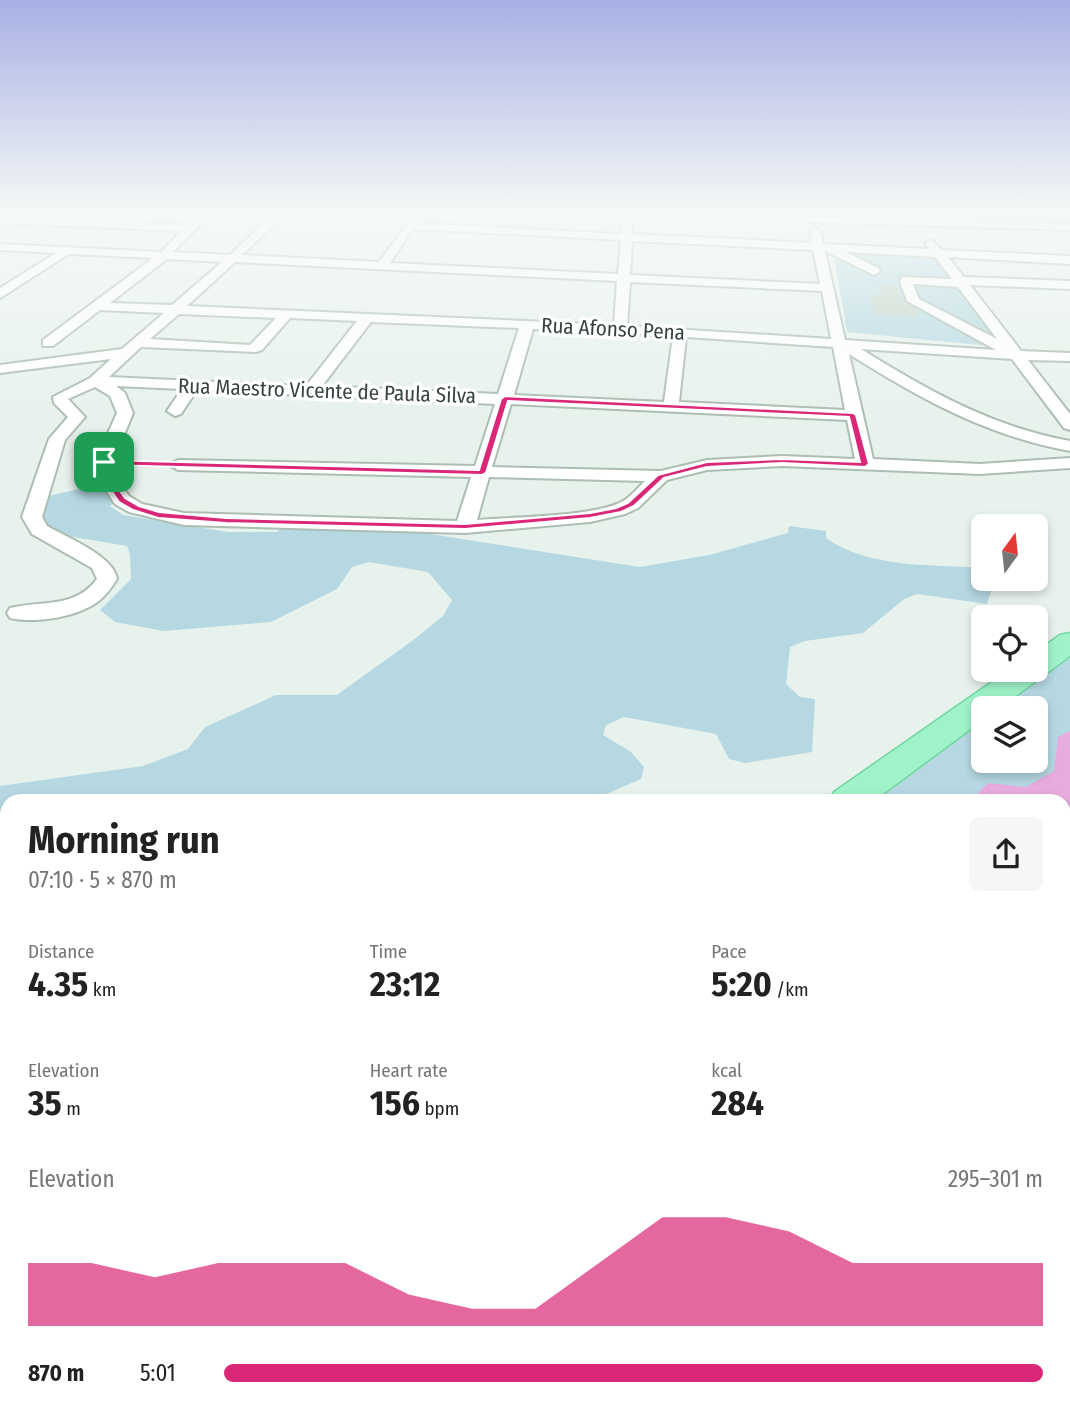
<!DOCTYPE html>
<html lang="en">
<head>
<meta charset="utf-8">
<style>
  :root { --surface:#fff; --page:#f6f6f6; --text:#222; --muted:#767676; --accent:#db2777 }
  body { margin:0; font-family:"Fira Sans Condensed",sans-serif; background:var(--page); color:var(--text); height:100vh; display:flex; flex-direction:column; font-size:26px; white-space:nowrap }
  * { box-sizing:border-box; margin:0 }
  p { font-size:23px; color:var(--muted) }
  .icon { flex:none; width:38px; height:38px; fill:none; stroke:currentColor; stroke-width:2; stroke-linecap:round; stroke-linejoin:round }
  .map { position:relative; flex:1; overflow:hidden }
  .side { position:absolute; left:0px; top:794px; width:1071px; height:620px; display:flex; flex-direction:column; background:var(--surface); border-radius:21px 21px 0 0; box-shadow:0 4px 10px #0003 }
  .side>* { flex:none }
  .needle { width:46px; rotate:15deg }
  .tools { position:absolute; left:971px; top:514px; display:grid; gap:14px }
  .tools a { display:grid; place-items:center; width:77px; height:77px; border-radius:10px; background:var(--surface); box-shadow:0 4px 10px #0003; font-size:35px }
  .pin { position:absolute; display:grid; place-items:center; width:60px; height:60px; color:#fff; margin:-30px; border-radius:14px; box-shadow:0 4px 10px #0006 }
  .round { display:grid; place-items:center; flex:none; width:74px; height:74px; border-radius:10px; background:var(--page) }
  .overview { display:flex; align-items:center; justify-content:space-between; height:119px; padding:0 28px }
  h1 { font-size:38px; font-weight:700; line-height:52px }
  .metrics { display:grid; grid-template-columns:repeat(3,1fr); gap:10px; height:119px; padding:7px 28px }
  .metrics div { display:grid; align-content:center }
  .metrics b { font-size:35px; font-weight:700 }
  .metrics small { font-size:19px; font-weight:400 }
  .metrics p { font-size:19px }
  .chart { height:196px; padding:14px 28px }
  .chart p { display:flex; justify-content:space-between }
  .chart svg { width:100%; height:126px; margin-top:7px; fill:var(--accent); opacity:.7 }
  ul { padding:0 28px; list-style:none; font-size:23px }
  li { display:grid; grid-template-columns:112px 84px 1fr; align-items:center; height:52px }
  li i { height:18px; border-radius:9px; background:var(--accent) }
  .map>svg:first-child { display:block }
  .medical { fill:#dff1dd }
  .green { fill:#b5d8e2; fill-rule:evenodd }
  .water { fill:#e8abdd }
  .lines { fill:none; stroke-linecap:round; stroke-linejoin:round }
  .stream { stroke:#e8abdd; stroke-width:10 }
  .building { fill:#bfd2c6 }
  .minor-casing { stroke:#acbdb2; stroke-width:4 }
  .major-casing { stroke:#71d7a1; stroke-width:3 }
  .path { stroke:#9ebdab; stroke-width:2.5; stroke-dasharray:2.5 2.5; stroke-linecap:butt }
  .minor { fill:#fff; fill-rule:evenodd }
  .major { fill:#a0f3c8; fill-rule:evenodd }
  .route { fill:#db2777; stroke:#fff; stroke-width:2; fill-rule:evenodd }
  .labels { text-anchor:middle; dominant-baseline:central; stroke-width:7; stroke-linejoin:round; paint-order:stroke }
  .far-street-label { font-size:21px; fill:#37453c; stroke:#fff }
</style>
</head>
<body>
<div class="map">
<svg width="1070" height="1414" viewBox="0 0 1070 1414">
  <rect width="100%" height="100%" fill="#e8f2ed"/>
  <path class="medical" d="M467,214H509L507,221L536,219L535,227L471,224L473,220L486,219L489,215Z"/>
  <path class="green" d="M862,214H1038L1052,223L867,220Z
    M833,250L933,255L1001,347L847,332Z
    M100,484L109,485L116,500L110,506L123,515L228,532H277L283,526L392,528L640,567L709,555L788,533L789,526L826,531V538C870,569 932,564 983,568L984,579H995L987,604L917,594L904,599L863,633L805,641L790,647L786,684L800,697L815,699L812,752L745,763L729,759L716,734L624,717L606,725L603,735L631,752L644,767L641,779L590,801L7,802V962L0,971V786L143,766L188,749L205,727L276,695H337L416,638L443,616L452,600L428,572L369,562L352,567L337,589L271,622L164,631L115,622L100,610L131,579L130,554L127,546L32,530L27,514L49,496Z
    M1070,642V1414H920L911,1407H1064V802H846L1036,670ZM984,709H1036V761H984Z"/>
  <path class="water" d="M1070,731V816L1067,818L1070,826V871L1064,874V802L970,801L988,783L1026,787L1054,771L1058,737Z
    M1070,995V1330L1064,1328V1001Z"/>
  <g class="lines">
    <path class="stream" d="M374,1414L378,1407"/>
  </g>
  <path class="building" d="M878,284L896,285L900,296L915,309L918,317L875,314L869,294L881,295Z"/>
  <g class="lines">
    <g class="minor-casing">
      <path id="minor" d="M200,214H210L173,252L230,255L273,214L362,215L357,218L279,220L242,255L379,262L415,214H425L417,223L621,234L623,214H633L632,234L812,243L810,231L815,228L820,231L823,244L930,249L925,243L931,240L942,250L1070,256V264L948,257L964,277L1070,281V289L970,285L1021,351L1070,353V361L1028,360L1070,414V430L1064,428L1012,359L861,349C927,390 992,427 1070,441V451C987,436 919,398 849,354L873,459L980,464L1070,458V468L980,474L782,466L707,470L667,480L638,508L625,514L590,522L465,533L184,525L129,512L115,504L97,477L95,462L117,413L110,396L95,387L68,399L85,417L65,440L42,517L47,526C66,537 114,556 117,579C112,587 107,594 100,600C79,617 36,624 10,618L7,613L10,608C42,600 75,609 97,579L92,568L32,534L22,517L49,439L68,417L54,403L53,397L90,378L111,359L0,373V365L122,349L164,313L100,310L53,346H43V340L153,258L69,254L0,298V288L56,253L0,250V244L161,252L182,231L0,223V217L188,225ZM412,229L621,240L618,274L390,263ZM632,241L813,250L820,284L630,275ZM825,251L874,275L880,271L878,268L846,252L935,257L952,279L902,277L900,282L907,301L996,350L845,340ZM167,259L222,262L172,305L110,303ZM235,262L617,281L614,325L187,306ZM630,282L822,291L831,339L627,326ZM913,284L958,287L997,339L919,299ZM179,314L276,318L250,345L150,339ZM290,318L357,321L306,386L109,377L141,347L256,352L262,350ZM371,322L519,328L498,394L322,386ZM533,329L673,336L664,402L514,395ZM686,337L833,347L845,410L679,402ZM116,386L182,389L167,411L175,416L181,414L197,390L495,404L475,466L178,460L169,465L178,470L471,477L457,521L184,513L142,504L129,496L115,477L113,462L133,413L125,393ZM511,404L847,420L855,459L782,456L707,460L661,471L492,467ZM489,477L645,481C639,487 632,495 625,500C599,517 510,517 477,520Z
        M813,217L1070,224V230L809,222L808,220Z
        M7,1010V1042L0,1043V1011Z
        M98,1407H145L142,1414H95Z"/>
    </g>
    <g class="major-casing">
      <path id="major" d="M1070,633V656L998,709H984V719L872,802H829L834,792L1009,670H1036V652L1060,635Z
        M882,1407H946L949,1414H885Z"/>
    </g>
    <path class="path" d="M123,463L161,464"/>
    <use href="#minor" class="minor"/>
    <use href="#major" class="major"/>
  </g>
  <linearGradient id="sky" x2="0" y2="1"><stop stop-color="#a8b0e4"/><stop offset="0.52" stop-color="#f5f9f7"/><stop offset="1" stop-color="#f5f9f7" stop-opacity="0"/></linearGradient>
  <rect width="1070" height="411" fill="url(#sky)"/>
  <path class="route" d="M505,396L853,413L856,415L869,464L865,467L782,463L707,467L664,478L634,506L621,512L590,518L465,529L226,523L158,518L133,510L119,502L102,477L100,462L104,460L479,470L501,399ZM508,401L849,417L860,462L782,459L707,462L658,475L628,503L616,508L590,513L465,524L226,518L159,512L139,506L125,498L110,477L108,465L482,475L486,473Z"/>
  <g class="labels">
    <g class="far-street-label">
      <text transform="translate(613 329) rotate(3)">Rua Afonso Pena</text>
      <text transform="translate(327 391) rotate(2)">Rua Maestro Vicente de Paula Silva</text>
    </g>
  </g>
</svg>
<div class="tools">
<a><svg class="needle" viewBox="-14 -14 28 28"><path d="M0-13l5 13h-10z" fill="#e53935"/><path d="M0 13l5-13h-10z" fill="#767676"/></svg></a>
<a><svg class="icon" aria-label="locate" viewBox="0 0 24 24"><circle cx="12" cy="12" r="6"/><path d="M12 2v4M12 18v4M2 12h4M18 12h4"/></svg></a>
<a><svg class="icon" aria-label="layers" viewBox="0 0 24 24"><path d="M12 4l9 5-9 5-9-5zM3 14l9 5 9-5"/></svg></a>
</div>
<div class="pin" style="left:104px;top:462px;background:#1e9e55"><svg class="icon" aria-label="arrive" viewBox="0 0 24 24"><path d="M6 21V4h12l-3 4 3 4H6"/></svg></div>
<section class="side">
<div class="overview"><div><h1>Morning run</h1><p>07:10 · 5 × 870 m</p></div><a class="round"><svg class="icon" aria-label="share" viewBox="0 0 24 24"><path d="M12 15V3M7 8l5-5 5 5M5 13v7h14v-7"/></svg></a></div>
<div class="metrics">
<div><p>Distance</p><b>4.35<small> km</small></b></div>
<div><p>Time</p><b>23:12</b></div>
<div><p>Pace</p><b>5:20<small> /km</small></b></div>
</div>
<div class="metrics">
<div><p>Elevation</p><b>35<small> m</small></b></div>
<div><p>Heart rate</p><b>156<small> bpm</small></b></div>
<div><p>kcal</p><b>284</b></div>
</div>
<div class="chart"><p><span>Elevation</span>295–301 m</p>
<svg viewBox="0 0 160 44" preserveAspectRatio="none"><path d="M0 44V22L10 22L20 27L30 22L40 22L50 22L60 33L70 38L80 38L90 22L100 6L110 6L120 11L130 22L140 22L150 22L160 22V44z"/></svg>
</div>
<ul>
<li><b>870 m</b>5:01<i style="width:100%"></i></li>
</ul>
</section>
</div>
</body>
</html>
